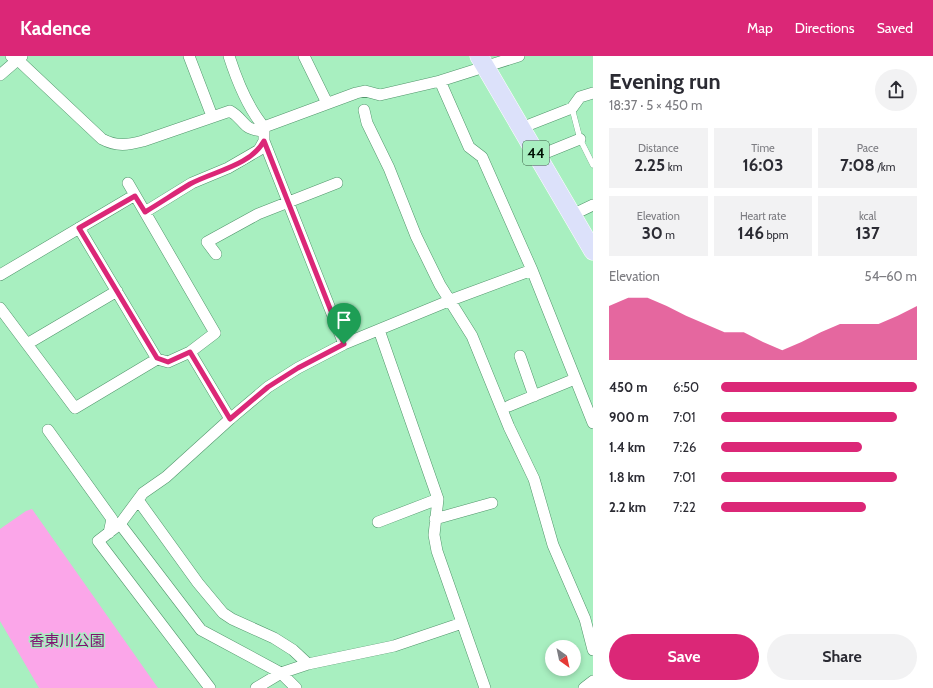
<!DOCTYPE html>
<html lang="en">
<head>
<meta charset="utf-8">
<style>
  :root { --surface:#fff; --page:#f2f2f3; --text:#2b2b33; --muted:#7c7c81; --accent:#db2777 }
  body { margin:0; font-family:Cabin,"Noto Sans JP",sans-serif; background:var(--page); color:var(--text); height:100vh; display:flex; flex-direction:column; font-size:15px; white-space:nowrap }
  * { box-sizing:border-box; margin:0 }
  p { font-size:13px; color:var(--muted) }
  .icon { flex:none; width:22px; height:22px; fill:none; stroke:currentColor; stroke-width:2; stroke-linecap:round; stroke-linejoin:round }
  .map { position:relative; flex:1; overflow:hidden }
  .side { display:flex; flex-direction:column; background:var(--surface); width:340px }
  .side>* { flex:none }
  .needle { width:26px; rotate:147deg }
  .controls { position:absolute; left:545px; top:584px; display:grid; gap:8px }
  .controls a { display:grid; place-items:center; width:36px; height:36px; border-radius:50%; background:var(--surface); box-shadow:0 2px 6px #0003; font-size:20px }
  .pin { position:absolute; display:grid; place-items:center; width:34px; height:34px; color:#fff; margin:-41px -17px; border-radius:50% 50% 50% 0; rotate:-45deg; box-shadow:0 0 4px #0007 }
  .pin .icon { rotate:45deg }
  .round { display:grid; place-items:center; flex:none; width:42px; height:42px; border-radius:21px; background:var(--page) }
  .summary { display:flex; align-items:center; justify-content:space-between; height:68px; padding:0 16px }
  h1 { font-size:22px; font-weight:700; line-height:30px }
  .stats { display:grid; grid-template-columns:repeat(3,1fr); gap:6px; height:68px; padding:4px 16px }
  .stats div { display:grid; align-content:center; border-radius:0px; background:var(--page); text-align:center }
  .stats b { font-size:17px; font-weight:700 }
  .stats small { font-size:11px; font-weight:400 }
  .stats p { font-size:11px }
  .chart { height:112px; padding:8px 16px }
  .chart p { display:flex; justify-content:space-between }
  .chart svg { width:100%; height:72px; margin-top:4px; fill:var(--accent); opacity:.7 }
  .cta { display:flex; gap:8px; margin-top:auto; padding:8px 16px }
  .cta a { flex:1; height:46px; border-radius:24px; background:var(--accent); color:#fff; font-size:16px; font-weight:700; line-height:46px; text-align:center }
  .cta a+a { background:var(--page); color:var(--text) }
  ul { padding:0 16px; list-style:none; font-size:13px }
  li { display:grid; grid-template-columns:64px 48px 1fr; align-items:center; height:30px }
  li i { height:10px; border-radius:5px; background:var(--accent) }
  header { display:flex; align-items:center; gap:24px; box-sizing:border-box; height:56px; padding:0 20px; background:var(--accent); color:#fff }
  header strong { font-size:19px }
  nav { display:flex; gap:22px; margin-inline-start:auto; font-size:14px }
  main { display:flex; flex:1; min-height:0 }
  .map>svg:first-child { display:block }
  .green { fill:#fba6e9 }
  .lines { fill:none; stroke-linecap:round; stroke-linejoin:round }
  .lane-casing { stroke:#51966b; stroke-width:6 }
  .street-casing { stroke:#51966b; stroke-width:12 }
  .primary-casing { stroke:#fff; stroke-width:19 }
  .lane { stroke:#fff; stroke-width:5.5 }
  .street { stroke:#fff; stroke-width:11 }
  .primary { stroke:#dce1fa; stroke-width:18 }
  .route-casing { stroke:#fff; stroke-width:8 }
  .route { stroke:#db2777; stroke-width:5 }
  .labels { text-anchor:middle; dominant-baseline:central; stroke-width:3; stroke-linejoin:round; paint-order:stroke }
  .shield { fill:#a8efc0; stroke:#32543c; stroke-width:1 }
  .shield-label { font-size:14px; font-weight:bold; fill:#001103 }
  .park-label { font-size:15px; fill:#800f71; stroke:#a8efc0 }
</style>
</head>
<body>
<header>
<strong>Kadence</strong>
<nav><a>Map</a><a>Directions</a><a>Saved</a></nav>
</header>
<main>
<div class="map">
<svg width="593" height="632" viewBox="0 0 593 632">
  <rect width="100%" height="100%" fill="#a8efc0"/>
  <path class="green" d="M32,453L158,632H39L0,565V473L26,455Z"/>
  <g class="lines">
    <g class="lane-casing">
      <path id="lane" d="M572,52L580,83L593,109"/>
    </g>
    <g class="street-casing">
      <path id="street" d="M11,0L18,4L102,83C117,91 128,89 143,85L230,55C246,64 241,74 264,75
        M189,0L212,60
        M229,0C237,25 247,51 264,71
        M304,0L327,47
        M0,19L22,0
        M440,25L469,91L482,101L532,214L593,367
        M364,54L367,67L389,112L416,180L440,229L472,280L509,371L534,423L553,489L585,563L593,594
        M521,72L572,52L580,41L593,37
        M264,85L344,288
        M538,100L580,83
        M145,156L192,127L228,112L259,94L264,85V71L356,37L365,35L380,39L440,25L519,0
        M572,159L593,149
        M79,172L157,303L168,306L190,296L215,277L128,127
        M216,198L207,186L258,158L337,127
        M0,219L135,139
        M0,252L75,352L157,303
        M379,274L438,443L434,479L437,495L485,632
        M27,288L117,235
        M190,296L230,363
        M520,300L534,340
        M509,350L575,323
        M48,374L112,463L109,477
        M138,444L198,527L223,557L232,563L274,582L293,594L308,608
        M435,463L492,447
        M378,466L438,443
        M120,468L201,574L281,617L296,632
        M210,632L98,485L120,468L143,437L166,421L230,363L268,331L298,312L344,288L451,244L532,214
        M256,632L281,617L308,608L394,590L462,567
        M584,632L593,625"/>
    </g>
    <g class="primary-casing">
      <path id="primary" d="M479,0L593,195"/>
    </g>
    <use href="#lane" class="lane"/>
    <use href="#street" class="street"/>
    <use href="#primary" class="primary"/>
  </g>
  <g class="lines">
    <g class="route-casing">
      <path id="route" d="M264,85L344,288L298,312L268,331L230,363L190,296L168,306L157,302L79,172L135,140L145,156C160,147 175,137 190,128C214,115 250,110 264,85Z"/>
    </g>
    <use href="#route" class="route"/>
  </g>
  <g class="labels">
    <rect class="shield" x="523" y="85" width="26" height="24" rx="3"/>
    <g class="shield-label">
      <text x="536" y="97">44</text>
    </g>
    <g class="park-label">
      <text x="67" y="585">香東川公園</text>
    </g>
  </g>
</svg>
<div class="controls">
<a><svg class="needle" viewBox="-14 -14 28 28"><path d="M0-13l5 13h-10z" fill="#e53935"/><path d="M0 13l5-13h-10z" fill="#7c7c81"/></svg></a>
</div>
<div class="pin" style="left:344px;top:288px;background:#1e9e55"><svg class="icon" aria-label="arrive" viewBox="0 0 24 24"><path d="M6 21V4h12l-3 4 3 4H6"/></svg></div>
</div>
<section class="side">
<div class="summary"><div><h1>Evening run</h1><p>18:37 · 5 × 450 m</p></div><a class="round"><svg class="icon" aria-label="share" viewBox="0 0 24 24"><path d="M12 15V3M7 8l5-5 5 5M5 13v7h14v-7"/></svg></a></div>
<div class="stats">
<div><p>Distance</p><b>2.25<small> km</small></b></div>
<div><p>Time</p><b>16:03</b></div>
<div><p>Pace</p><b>7:08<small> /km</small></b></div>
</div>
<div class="stats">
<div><p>Elevation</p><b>30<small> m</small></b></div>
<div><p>Heart rate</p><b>146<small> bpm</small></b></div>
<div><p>kcal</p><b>137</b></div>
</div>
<div class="chart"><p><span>Elevation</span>54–60 m</p>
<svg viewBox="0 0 160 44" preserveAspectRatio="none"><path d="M0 44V11L10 6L20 6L30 11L40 17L50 22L60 27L70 27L80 33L90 38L100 33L110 27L120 22L130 22L140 22L150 17L160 11V44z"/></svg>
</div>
<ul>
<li><b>450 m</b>6:50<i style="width:100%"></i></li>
<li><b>900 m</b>7:01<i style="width:90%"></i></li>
<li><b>1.4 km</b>7:26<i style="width:72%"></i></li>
<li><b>1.8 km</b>7:01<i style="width:90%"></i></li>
<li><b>2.2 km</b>7:22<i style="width:74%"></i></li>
</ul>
<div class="cta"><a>Save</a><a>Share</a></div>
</section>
</main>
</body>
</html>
